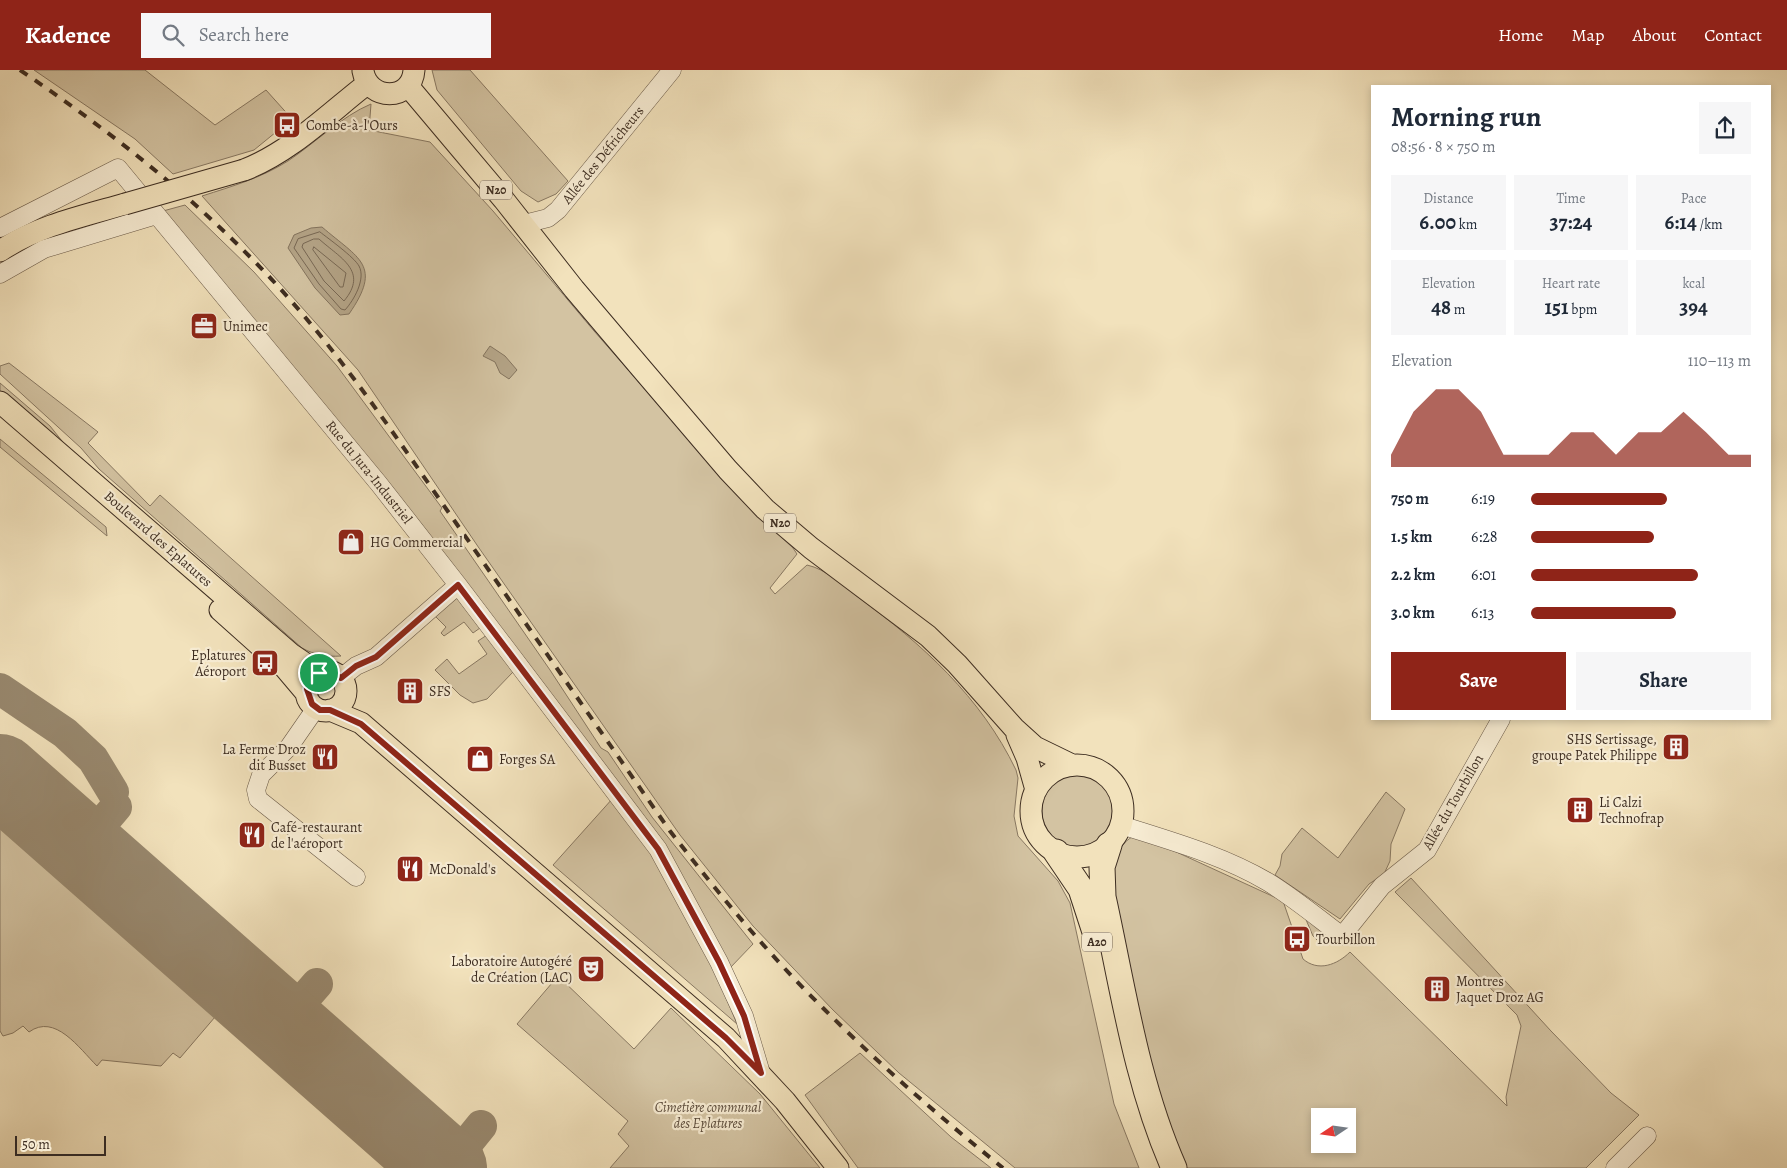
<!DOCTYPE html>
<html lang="en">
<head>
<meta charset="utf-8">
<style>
  :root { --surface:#fff; --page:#f6f6f7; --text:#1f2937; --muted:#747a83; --accent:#8f2418 }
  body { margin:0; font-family:Alegreya,serif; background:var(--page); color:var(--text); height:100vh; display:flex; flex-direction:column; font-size:19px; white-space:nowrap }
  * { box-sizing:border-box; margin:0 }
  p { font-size:16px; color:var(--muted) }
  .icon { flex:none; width:28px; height:28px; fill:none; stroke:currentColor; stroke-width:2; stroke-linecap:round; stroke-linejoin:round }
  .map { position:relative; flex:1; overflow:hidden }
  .panel { position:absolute; left:1371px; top:15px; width:400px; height:635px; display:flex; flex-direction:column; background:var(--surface); border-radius:0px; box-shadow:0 2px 8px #0003 }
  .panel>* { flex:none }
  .needle { width:32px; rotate:257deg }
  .tools { position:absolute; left:1311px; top:1038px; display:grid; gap:10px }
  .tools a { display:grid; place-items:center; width:45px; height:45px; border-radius:0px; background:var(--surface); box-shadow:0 2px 8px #0003; font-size:25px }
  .scale { position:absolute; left:15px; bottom:12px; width:91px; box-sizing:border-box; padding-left:5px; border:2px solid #3d2d21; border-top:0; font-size:14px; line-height:18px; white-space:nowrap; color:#3d2d21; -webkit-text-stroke:4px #f7ecd3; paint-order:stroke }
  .pin { position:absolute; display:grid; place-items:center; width:42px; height:42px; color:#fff; margin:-21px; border:2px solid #fff; border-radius:50%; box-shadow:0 1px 5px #0007 }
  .round { display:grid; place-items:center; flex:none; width:52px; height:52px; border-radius:0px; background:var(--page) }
  .summary { display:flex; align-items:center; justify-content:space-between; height:85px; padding:0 20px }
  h1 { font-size:28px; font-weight:600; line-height:38px }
  .metrics { display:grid; grid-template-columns:repeat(3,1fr); gap:8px; height:85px; padding:5px 20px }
  .metrics div { display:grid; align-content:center; border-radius:0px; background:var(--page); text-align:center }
  .metrics b { font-size:21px; font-weight:600 }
  .metrics small { font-size:14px; font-weight:400 }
  .metrics p { font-size:14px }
  .chart { height:140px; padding:10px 20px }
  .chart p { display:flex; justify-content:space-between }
  .chart svg { width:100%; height:90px; margin-top:5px; fill:var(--accent); opacity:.7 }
  .primary-button { display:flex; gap:10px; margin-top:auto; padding:10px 20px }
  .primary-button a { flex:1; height:58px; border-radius:0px; background:var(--accent); color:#fff; font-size:20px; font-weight:600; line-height:58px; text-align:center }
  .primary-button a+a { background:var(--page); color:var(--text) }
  ul { padding:0 20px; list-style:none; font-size:16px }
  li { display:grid; grid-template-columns:80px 60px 1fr; align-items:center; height:38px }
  li i { height:12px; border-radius:6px; background:var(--accent) }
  header { display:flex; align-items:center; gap:30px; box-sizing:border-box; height:70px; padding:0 25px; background:var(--accent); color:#fff }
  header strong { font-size:24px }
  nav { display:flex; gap:28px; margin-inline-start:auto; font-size:18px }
  .search { width:350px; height:45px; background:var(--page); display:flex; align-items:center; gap:12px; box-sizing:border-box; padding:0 18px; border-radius:0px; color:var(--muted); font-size:19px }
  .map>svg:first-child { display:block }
  .green { fill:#d3c3a2; stroke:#887862; fill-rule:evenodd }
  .water { fill:#b4a487; stroke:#84745e }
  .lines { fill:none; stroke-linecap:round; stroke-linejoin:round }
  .shore { stroke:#786854; stroke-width:1 }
  .taxiway { stroke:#98886e; stroke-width:32 }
  .runway { stroke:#98886e; stroke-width:82 }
  .minor-casing { stroke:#6a5a48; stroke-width:19 }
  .major-casing { stroke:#3d2d21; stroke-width:23 }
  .highway-casing { stroke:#3d2d21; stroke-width:27 }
  .minor { stroke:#f7ecd3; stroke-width:18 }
  .major { stroke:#f2e2bc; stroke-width:21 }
  .highway { stroke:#f2e2bc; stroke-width:25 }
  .rail { stroke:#3d2d21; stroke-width:4; stroke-dasharray:9 9; stroke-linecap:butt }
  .major-bridge-casing { stroke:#3d2d21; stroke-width:23; stroke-linecap:butt }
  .major-bridge { stroke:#f2e2bc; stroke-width:21 }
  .route-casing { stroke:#fff; stroke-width:10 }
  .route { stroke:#8f2418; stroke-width:6 }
  .labels { text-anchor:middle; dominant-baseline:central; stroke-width:4.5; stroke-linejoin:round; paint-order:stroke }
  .shield { fill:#f7ecd3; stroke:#756656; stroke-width:1 }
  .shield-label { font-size:12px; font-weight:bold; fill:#3d2d21 }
  .poi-label { font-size:14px; fill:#3d2d21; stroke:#f7ecd3; text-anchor:start }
  .street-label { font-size:14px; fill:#3d2d21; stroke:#f7ecd3 }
  .park-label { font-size:14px; font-style:italic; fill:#5b4b3b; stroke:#f7ecd3 }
</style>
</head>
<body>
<header>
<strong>Kadence</strong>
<div class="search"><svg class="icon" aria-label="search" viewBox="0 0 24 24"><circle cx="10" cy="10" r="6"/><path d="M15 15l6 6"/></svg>Search here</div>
<nav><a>Home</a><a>Map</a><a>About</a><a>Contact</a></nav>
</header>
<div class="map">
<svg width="1787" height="1098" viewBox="0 0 1787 1098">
  <rect width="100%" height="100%" fill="#f2e2bc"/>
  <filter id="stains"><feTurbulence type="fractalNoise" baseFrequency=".004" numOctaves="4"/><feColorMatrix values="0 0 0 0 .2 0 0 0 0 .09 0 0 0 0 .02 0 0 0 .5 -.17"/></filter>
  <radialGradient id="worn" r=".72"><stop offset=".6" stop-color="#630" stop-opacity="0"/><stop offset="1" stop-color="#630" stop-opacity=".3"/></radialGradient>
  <path class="green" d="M34,0H145L215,55L266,20L292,49L254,80L173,104L135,69Z
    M432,0H470L568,111L556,124L538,132L521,121L437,20Z
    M371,34L369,60L430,72L493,141L594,261L745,433L793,478L797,484L770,518L775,524L807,495C826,499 842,515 858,527C922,574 981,627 1016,700L1018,708L1014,746L1018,766L1058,811L1070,833L1114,1034L1139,1098H1015L899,1003L833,940L753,856L680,765L479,478L358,300L202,126C233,116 261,108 288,91C315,73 342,46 371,34Z
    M185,135L254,202L337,296L442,438L440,441L550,600L601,678L608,682L652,747L753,874L729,899L659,775L163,141Z
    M9,293L98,362L88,373L150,436L160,425L341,586C326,587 315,585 302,578L99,399L81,378L0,304V296Z
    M0,313L50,356L78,391L0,324Z
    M0,369L106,457L107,466L0,377Z
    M457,527L480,558L473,563L464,552L444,566L441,563L446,557L434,545Z
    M487,565L513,602L487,629L473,633L460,625L435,600L447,589L459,604L487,584L478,571Z
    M1042 741a37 37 0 1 1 74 0a37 37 0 1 1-74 0Z
    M1386,722L1405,739L1391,774L1390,791L1384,804L1369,814L1340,849L1275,805L1280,796L1282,784L1302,758L1338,788Z
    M613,728C664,797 705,875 737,954L553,795Z
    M0,745L221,940L180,988L173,983L161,996L102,990L97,996C79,978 55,943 29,962L23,956L13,963L3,966L0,961Z
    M1132,767L1159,774L1283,831L1303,889C1318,902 1337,895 1350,882L1507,1036L1506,1027L1521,956L1517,945L1395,822L1411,808L1551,961L1611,1023L1639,1045L1586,1098H1183L1162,1051L1111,808C1114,791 1117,776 1132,767ZM1320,1046H1348V1074H1320Z
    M1304,845L1331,870L1328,874L1320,873L1313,866Z
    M558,906L634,979L671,938L760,1024L820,1098H610L629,1076L618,1064L628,1051L517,954Z
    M860,983L951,1067L991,1098H858L805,1025Z"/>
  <path class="water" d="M322,157C359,189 383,195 349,244L340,245L315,218L288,178L294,165L311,158Z
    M490,276L505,286L517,300L509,309L500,303L495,292L483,286Z"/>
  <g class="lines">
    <path class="shore" d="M320,162C329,169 354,187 359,196C366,209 354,230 345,240L341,239L319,214L294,178L298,169Z
      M314,169H319C340,188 369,201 344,231L324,211L302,177L303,174Z
      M314,177L346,203L343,217H340L313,180Z"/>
    <path class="taxiway" d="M0,619L65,663L93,689L113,722
      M83,776L116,737
      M282,954L317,914
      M447,1098L481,1056"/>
    <path class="runway" d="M0,705L446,1098"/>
    <g class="minor-casing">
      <path id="minor" d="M524,154L548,148L558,140L672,0
        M0,158L118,98L379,414L458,515L658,779L719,892L744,946L761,1003
        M0,204L44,179L157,145
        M341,608L356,596L376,587L458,515
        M316,638L289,677L261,705L256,720L258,729L356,807
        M1121,755C1171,771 1222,785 1268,812C1294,828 1318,848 1342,866L1382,816L1427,780L1501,649
        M1615,1098L1647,1066"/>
    </g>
    <g class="major-casing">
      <path id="major" d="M363,1C368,31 412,32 414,0
        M408,16L504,130L574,219L641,298L728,400L765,439L811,478L928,566L957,594L1014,658L1035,677L1072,695
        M244,100C291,82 329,43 368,13
        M0,181C37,156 83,146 125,134
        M0,332L291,584L319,603
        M220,540L285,598L307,624
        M306 621a20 20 0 1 1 40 0a20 20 0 1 1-40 0Z
        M330,640L361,653L726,968L785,1031L838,1098
        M1017,665L1027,688L1036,720
        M1031 741a46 46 0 1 1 92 0a46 46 0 1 1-92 0Z"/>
    </g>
    <g class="highway-casing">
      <path id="highway" d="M1109,775L1102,797L1103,827C1123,918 1136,1012 1174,1098
        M1056,782L1081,819L1095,862"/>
    </g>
    <use href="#minor" class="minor"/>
    <use href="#major" class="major"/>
    <use href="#highway" class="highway"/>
    <path class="rail" d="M20,0C104,57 184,119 255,192C332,270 393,363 456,453C527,555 598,658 670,761C718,823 768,884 824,939C880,995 941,1048 1003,1098"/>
    <g class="major-bridge-casing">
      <path id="major-bridge" d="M125,134L244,100"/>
    </g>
    <use href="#major-bridge" class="major-bridge"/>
  </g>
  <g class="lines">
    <g class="route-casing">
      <path id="route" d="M458,515L658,779L719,892L744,946L761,1003L726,968L361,654L330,640H320L312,634L307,619L314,605L328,601L341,608L356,596L376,587Z"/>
    </g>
    <use href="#route" class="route"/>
  </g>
  <defs>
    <g id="bus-square" transform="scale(1.4375)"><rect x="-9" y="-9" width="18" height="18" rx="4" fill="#8f2418" stroke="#f7ecd3"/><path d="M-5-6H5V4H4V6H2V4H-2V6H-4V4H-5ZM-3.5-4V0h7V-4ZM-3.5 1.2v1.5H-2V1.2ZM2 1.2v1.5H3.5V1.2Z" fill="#fff"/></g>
    <g id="office-square" transform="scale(1.4375)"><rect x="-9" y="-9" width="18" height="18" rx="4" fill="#8f2418" stroke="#f7ecd3"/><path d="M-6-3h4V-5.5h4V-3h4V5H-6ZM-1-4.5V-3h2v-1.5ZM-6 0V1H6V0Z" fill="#fff"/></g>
    <g id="shop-square" transform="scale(1.4375)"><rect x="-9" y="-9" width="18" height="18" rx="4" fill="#8f2418" stroke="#f7ecd3"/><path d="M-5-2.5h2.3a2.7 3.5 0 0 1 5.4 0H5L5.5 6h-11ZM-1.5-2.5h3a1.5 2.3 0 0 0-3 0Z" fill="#fff"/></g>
    <g id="building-square" transform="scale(1.4375)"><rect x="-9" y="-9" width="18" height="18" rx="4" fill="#8f2418" stroke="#f7ecd3"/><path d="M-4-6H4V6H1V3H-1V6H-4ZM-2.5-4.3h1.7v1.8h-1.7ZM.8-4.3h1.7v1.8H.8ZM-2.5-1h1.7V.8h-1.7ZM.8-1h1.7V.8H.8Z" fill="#fff"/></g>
    <g id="restaurant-square" transform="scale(1.4375)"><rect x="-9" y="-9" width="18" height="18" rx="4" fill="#8f2418" stroke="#f7ecd3"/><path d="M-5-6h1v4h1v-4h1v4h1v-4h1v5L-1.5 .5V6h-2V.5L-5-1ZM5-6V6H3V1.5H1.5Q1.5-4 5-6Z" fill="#fff"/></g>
    <g id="theatre-square" transform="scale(1.4375)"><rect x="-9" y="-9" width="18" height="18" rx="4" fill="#8f2418" stroke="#f7ecd3"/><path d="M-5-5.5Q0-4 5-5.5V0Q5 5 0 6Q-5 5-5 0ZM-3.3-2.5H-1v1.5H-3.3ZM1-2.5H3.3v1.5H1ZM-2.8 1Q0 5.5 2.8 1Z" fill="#fff"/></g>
  </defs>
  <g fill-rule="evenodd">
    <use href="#bus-square" x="287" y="55"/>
    <use href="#office-square" x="204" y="256"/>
    <use href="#shop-square" x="351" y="472"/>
    <use href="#bus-square" x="265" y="593"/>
    <use href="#building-square" x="410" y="621"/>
    <use href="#building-square" x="1676" y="677"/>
    <use href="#restaurant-square" x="325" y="687"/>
    <use href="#shop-square" x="480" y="689"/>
    <use href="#building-square" x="1580" y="740"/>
    <use href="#restaurant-square" x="252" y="765"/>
    <use href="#restaurant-square" x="410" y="799"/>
    <use href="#bus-square" x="1297" y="869"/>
    <use href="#theatre-square" x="591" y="899"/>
    <use href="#building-square" x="1437" y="919"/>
  </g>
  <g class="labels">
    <g class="shield">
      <rect x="480" y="110.5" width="32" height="19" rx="4"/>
      <rect x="764" y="443.5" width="32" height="19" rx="4"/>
      <rect x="1082" y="862.5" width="30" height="19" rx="4"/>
    </g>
    <g class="shield-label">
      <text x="496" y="120">N20</text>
      <text x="780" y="453">N20</text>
      <text x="1097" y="872">A20</text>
    </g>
    <g class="poi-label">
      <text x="306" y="55">Combe-à-l'Ours</text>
      <text x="223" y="256">Unimec</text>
      <text x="370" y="472">HG Commercial</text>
      <text x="246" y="585" text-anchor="end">Eplatures<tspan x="246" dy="16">Aéroport</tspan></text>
      <text x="429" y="621">SFS</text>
      <text x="1657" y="669" text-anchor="end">SHS Sertissage,<tspan x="1657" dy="16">groupe Patek Philippe</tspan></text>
      <text x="306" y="679" text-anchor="end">La Ferme Droz<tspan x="306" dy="16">dit Busset</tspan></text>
      <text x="499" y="689">Forges SA</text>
      <text x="1599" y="732">Li Calzi<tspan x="1599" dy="16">Technofrap</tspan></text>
      <text x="271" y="757">Café-restaurant<tspan x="271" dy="16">de l'aéroport</tspan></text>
      <text x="429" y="799">McDonald's</text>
      <text x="1316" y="869">Tourbillon</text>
      <text x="572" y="891" text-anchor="end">Laboratoire Autogéré<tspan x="572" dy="16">de Création (LAC)</tspan></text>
      <text x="1456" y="911">Montres<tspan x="1456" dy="16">Jaquet Droz AG</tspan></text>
    </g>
    <g class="street-label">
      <text transform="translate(603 85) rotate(-51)">Allée des Défricheurs</text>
      <text transform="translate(369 402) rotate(51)">Rue du Jura-Industriel</text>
      <text transform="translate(158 469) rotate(41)">Boulevard des Eplatures</text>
      <text transform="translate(1453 732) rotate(-60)">Allée du Tourbillon</text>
    </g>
    <g class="park-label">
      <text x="708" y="1037">Cimetière communal<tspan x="708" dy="16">des Eplatures</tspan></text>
    </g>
  </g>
  <rect width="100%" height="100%" filter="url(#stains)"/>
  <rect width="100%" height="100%" fill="url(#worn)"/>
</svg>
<div class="tools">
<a><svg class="needle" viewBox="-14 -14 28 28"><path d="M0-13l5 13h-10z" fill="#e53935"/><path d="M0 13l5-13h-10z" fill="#747a83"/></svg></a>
</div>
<div class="scale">50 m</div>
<div class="pin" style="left:319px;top:603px;background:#1e9e55"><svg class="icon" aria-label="arrive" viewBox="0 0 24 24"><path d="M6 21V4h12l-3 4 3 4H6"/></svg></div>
<section class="panel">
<div class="summary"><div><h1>Morning run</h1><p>08:56 · 8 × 750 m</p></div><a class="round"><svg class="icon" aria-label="share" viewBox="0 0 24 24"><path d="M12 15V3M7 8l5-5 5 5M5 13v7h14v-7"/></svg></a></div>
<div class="metrics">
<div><p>Distance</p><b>6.00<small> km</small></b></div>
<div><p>Time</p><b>37:24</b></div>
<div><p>Pace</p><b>6:14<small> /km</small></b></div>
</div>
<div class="metrics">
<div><p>Elevation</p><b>48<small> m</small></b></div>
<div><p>Heart rate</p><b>151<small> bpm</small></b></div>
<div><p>kcal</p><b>394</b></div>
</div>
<div class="chart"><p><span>Elevation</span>110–113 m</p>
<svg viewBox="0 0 160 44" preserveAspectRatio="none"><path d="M0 44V38L10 17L20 6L30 6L40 17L50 38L60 38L70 38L80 27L90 27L100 38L110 27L120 27L130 17L140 27L150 38L160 38V44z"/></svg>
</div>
<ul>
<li><b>750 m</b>6:19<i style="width:62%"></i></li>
<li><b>1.5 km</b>6:28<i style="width:56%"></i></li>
<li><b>2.2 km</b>6:01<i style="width:76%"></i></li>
<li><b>3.0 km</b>6:13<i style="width:66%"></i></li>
</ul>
<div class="primary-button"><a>Save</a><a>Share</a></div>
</section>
</div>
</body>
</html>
